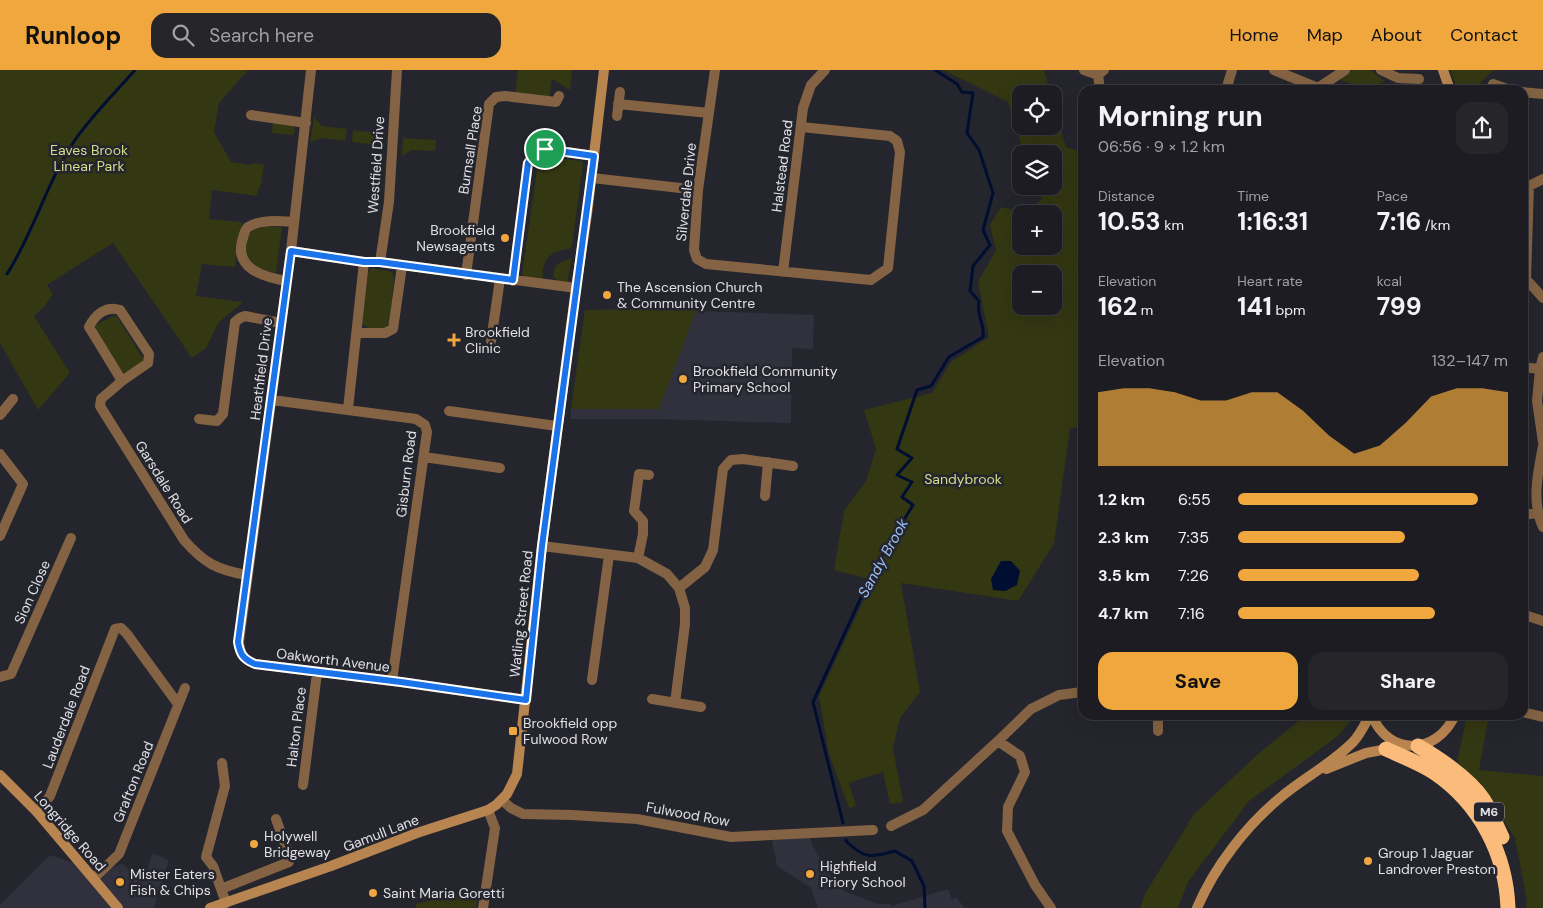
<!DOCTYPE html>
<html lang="en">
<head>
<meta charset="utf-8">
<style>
  :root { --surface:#1c1c22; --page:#25252a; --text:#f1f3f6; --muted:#a0a1a5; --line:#3a3a40; --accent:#efa73e }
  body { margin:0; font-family:"DM Sans",sans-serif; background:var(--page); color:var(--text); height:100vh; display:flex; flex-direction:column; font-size:19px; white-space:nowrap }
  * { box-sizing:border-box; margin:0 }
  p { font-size:16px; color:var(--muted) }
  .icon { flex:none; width:28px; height:28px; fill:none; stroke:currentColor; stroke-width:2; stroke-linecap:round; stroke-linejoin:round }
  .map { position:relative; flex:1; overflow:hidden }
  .sheet { position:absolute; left:1078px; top:15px; width:450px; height:635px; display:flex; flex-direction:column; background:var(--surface); border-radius:15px; box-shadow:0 5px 20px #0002,0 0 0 1px var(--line) }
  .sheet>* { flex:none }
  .fabs { position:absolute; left:1012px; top:15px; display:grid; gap:10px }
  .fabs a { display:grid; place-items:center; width:50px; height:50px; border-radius:10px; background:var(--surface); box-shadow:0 5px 20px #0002,0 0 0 1px var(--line); font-size:25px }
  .pin { position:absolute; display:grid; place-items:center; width:42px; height:42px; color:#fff; margin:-21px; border:2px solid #fff; border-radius:50%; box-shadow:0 1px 5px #0007 }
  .round { display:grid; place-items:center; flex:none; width:52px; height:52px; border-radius:15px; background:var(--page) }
  .overview { display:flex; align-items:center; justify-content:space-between; height:85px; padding:0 20px }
  h1 { font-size:28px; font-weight:700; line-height:38px }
  .metrics { display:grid; grid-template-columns:repeat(3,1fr); gap:8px; height:85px; padding:5px 20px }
  .metrics div { display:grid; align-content:center }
  .metrics b { font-size:25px; font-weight:700 }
  .metrics small { font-size:14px; font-weight:400 }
  .metrics p { font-size:14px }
  .chart { height:140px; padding:10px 20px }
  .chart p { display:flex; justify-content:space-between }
  .chart svg { width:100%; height:90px; margin-top:5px; fill:var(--accent); opacity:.7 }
  .cta { display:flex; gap:10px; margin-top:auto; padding:10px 20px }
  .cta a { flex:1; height:58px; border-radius:15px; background:var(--accent); color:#111; font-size:20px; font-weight:700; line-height:58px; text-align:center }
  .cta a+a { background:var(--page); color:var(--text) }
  ul { padding:0 20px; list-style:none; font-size:16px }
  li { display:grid; grid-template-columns:80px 60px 1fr; align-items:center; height:38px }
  li i { height:12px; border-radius:6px; background:var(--accent) }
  header { display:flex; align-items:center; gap:30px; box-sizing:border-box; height:70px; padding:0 25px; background:var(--accent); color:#111 }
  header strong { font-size:24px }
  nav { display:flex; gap:28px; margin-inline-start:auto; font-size:18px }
  .search { width:350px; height:45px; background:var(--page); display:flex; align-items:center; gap:12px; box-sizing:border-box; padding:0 18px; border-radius:15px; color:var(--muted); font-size:19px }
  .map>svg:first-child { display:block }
  .built { fill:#31303d }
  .green { fill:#333712; fill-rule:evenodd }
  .water { fill:#000e31 }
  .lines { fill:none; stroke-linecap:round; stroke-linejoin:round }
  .stream { stroke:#000e31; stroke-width:3 }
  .street { stroke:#836343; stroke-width:10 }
  .secondary { stroke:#b88551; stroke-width:10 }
  .highway { stroke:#fbbc7b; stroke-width:15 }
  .route-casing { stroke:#fff; stroke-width:10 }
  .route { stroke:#1a73e8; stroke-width:6 }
  .poi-dot { fill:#efa73e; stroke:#25252e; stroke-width:2 }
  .labels { text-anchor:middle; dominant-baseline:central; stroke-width:5; stroke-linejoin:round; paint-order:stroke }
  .shield { fill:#25252e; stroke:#a8a8af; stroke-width:1 }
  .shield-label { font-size:12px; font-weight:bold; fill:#e0e0e6 }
  .park-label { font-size:14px; fill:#d1de8b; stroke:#25252e }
  .street-label { font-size:14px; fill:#e0e0e6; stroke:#25252e }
  .poi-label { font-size:14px; fill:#e0e0e6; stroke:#25252e; text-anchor:start }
  .water-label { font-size:15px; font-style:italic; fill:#9cc1f6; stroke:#25252e }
</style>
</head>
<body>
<header>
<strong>Runloop</strong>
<div class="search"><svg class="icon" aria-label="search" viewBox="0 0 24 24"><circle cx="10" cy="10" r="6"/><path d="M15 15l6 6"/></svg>Search here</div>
<nav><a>Home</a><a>Map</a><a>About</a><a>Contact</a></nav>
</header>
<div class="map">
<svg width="1543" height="838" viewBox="0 0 1543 838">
  <rect width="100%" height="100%" fill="#25252e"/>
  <path class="built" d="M645,239L814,245L813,279L792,278L791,353L655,349H570L585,240Z
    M810,768L814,778L828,802L836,814L847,822L877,834H891V836L948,819L952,830L956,827L965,838H818L811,818L777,796L772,770Z
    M153,783L169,790L154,838H0V835L50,785L98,801L123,794L136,806L144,807Z"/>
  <path class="green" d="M0,0H248L219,33L214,62L231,92L251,95L252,93L264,94L261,114L256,126L212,120L209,149L242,152L235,197L202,194L196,226L243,232L219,252L206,278L192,288L113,173L47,215L53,224L44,237L34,246L70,303L38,340L0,273Z
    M518,0H572L570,20L552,9L549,29L515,23Z
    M943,0H1044L1051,24H1021V56H1054V34L1066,77L1082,82V356L1070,359L1054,474L1018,531L901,513L920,622L900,648L893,678L903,732L890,734L883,702L849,713L856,736L849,738L829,684L819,626L873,510L834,500L844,441L866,411L876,379L864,340L932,323L951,292L989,267L978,212L996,180L990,155L1001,137L1027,143L1042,128L1037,116H1054V84H1024L1008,32ZM1021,144H1054V176H1021ZM1021,204H1054V236H1021Z
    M1352,0H1370L1385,11L1369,20L1340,10L1338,7Z
    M1450,0H1494L1476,17L1475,20H1458Z
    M314,47L322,56L347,59L345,71L321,68L310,73Z
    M273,51L294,56L295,62L292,65L272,63Z
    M353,60L377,63L376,75L352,72Z
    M403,68L436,70L435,81L412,80L402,86Z
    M543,87L581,91L583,94L572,176L571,178C550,182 541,188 543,210L528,208L522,204L538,93Z
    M261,157H282L276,204L250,194L245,189L246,164L250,161Z
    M572,188L567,214L560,213L553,206C554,194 561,191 572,188Z
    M371,198L392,202L394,207L390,250L386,258C377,260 369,259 362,254L368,203Z
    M645,239L696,240L659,339H571L585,240Z
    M117,246L144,290L129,304L123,303L95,262L96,255L111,247Z
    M1306,645H1351L1352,649L1338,666L1249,731L1188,812L1178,838H1140L1145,824L1194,744L1258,684Z
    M1480,645H1489L1479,700L1543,706V838H1526L1527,831L1515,768L1479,712L1457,692L1466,650Z
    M479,820L476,838H416L415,834Z"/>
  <path class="water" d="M1001,491H1011L1020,501L1017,515L1005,521L993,520L991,509Z"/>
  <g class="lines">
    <path class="stream" d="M7,204C34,162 47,111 75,70C92,45 115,23 135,0
      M843,753L813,632L876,495L913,435L902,427L912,412L897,405L912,388L897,379L917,320L931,316L949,287L983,267C985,252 976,248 979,231L970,221L973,196L990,175L983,160L993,123L979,80L967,63L973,23L962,22L957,14L935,0
      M846,770L847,772C866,790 871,787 895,781L912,791L924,816L925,838"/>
    <path class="street" d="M311,0L291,181L239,572C240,584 243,589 255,594L401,612L526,630
      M715,0L698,120L694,180L697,189L706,194L871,210L888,198L900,82L897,71L890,66L801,57
      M1084,0L1098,5
      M1274,0L1318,18L1345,0
      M1381,0L1398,8L1419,9
      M1493,14L1510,20
      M1100,20L1098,5L1104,0
      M1226,20L1232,0
      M1522,22L1543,24
      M618,34L709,43
      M251,45L306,53
      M617,46L620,22
      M592,108L698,120
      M1543,109L1529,116L1526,209L1543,228
      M291,181L364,192H380L576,218
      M380,192L389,132L397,0
      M783,202L803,38L811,15L825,0
      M466,205L489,34L496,27L505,26L556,32L559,26
      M286,211C264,207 235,199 242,171C244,166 244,160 248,157C261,149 280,151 294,152
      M513,211L528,93L536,83L545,79L594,86
      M357,263H385L393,259L402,196
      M491,271L500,209
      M1522,297L1540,299L1543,287
      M1540,299L1537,331L1543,372
      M122,311L148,293L149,284L120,240C106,235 95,245 89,257L122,311L101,329L100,336L184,470C204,493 217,500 247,505
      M272,330L416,349L425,355L427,362L392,611
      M348,339L364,192
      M449,341L557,356
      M0,345L13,329
      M199,349L217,351L223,344L235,252L240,248L245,246L281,253
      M1543,376C1538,402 1531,432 1543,457
      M0,384L23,414L0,466
      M424,387L500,398
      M765,426L768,392
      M1522,445L1538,443
      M542,476L638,488L667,504L679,518L685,538V554L675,633
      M638,488L643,464V451L634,441L639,404L649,405
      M679,518L705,497L713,480L723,399L731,390L743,389L793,396
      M1522,544L1543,551
      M0,607L11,604L71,468
      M592,610L609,485
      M652,629L701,637
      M1522,642L1543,647
      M1158,645V661
      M998,671L1020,686L1025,702L1008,737L1007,761L1035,815L1051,838
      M222,693L225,716L206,787L213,796L226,833
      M303,715L317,603
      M502,730L511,738L523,744L572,745L637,749L731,767L873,760
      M37,742L50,726L115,559L121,558L127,564L178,634
      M891,756L923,740L998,671L1031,639L1059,625L1082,622
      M94,808L119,784L185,618
      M221,819L289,792L290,788L276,749
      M483,838L495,758L488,740"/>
    <path class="secondary" d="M1443,0L1450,20
      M1372,645C1388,687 1437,685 1455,645
      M1326,699L1366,683L1393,678
      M0,705L37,742L118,838
      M210,838L331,796L417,763L488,740L496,735L507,724L517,704L542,476L576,218L587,144L604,0
      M1197,838C1215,796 1246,756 1281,727C1305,707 1333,693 1354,671C1361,663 1365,654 1370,645"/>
    <path class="highway" d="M1418,676C1440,689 1468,707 1483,729C1491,741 1496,755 1502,767
      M1386,679C1403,687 1420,693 1435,703C1480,734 1506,784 1508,838"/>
  </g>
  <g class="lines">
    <g class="route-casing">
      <path id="route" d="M545,79L594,86L542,476L526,630L401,612L255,594C243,589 240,584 238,572L291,181L364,192H380L513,210L528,93L536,83Z"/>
    </g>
    <use href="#route" class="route"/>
  </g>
  <g class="poi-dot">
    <circle cx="505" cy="168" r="5"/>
    <circle cx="607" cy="225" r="5"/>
    <path d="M451.5 262.5h5v5h5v5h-5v5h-5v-5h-5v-5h5z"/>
    <circle cx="683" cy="309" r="5"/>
    <rect x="508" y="656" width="10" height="10" rx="2.5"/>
    <circle cx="254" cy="774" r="5"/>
    <circle cx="1368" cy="791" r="5"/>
    <circle cx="810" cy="804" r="5"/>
    <circle cx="120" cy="812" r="5"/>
    <circle cx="373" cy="823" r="5"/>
  </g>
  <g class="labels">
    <rect class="shield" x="1474" y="732.5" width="30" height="19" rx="4"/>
    <g class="shield-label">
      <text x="1489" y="742">M6</text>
    </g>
    <g class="park-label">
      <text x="89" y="80">Eaves Brook<tspan x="89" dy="16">Linear Park</tspan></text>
      <text x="963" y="409">Sandybrook</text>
    </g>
    <g class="street-label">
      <text transform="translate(470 80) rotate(-81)">Burnsall Place</text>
      <text transform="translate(376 95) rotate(-86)">Westfield Drive</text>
      <text transform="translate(782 96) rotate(-83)">Halstead Road</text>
      <text transform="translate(686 122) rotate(-84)">Silverdale Drive</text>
      <text transform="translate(261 299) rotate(-83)">Heathfield Drive</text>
      <text transform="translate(406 404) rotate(-83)">Gisburn Road</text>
      <text transform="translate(164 412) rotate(58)">Garsdale Road</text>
      <text transform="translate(32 522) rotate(-66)">Sion Close</text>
      <text transform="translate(521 544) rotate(-84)">Watling Street Road</text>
      <text transform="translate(333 590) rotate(7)">Oakworth Avenue</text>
      <text transform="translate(66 647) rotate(-69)">Lauderdale Road</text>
      <text transform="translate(296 657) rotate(-83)">Halton Place</text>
      <text transform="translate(133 712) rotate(-68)">Grafton Road</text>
      <text transform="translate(688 744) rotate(10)">Fulwood Row</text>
      <text transform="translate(70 761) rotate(49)">Longridge Road</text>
      <text transform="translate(381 763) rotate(-21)">Gamull Lane</text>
    </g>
    <g class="poi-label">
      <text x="495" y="160" text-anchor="end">Brookfield<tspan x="495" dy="16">Newsagents</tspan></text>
      <text x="617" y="217">The Ascension Church<tspan x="617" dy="16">&amp; Community Centre</tspan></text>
      <text x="465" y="262">Brookfield<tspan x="465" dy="16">Clinic</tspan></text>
      <text x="693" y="301">Brookfield Community<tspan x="693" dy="16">Primary School</tspan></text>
      <text x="523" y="653">Brookfield opp<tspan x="523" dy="16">Fulwood Row</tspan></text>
      <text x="264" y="766">Holywell<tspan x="264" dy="16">Bridgeway</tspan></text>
      <text x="1378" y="783">Group 1 Jaguar<tspan x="1378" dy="16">Landrover Preston</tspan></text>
      <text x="820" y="796">Highfield<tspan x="820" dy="16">Priory School</tspan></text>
      <text x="130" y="804">Mister Eaters<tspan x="130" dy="16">Fish &amp; Chips</tspan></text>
      <text x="383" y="823">Saint Maria Goretti</text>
    </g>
    <g class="water-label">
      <text transform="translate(883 488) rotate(-61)">Sandy Brook</text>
    </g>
  </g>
</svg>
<div class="fabs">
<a><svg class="icon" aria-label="locate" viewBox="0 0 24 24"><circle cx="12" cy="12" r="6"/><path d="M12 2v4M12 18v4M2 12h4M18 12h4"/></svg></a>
<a><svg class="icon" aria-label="layers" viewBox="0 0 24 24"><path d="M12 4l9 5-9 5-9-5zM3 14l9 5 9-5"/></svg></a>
<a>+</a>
<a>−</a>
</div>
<div class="pin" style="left:545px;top:79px;background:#1e9e55"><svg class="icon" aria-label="arrive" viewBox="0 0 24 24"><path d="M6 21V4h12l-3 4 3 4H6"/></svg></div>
<section class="sheet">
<div class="overview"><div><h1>Morning run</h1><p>06:56 · 9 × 1.2 km</p></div><a class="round"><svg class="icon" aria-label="share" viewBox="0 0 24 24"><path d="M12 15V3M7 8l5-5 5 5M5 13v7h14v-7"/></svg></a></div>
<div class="metrics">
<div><p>Distance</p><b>10.53<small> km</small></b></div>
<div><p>Time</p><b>1:16:31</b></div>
<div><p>Pace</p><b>7:16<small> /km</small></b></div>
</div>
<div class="metrics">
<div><p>Elevation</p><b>162<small> m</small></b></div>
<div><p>Heart rate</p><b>141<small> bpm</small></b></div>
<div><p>kcal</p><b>799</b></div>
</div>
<div class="chart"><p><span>Elevation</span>132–147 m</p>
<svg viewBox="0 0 160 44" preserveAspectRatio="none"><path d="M0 44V8L10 6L20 6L30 8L40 12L50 12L60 8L70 8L80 17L90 29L100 38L110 34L120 23L130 10L140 6L150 6L160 8V44z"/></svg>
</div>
<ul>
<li><b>1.2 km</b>6:55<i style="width:89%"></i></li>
<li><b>2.3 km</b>7:35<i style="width:62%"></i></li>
<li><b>3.5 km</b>7:26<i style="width:67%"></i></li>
<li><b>4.7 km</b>7:16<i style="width:73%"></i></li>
</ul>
<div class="cta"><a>Save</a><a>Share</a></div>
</section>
</div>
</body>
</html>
